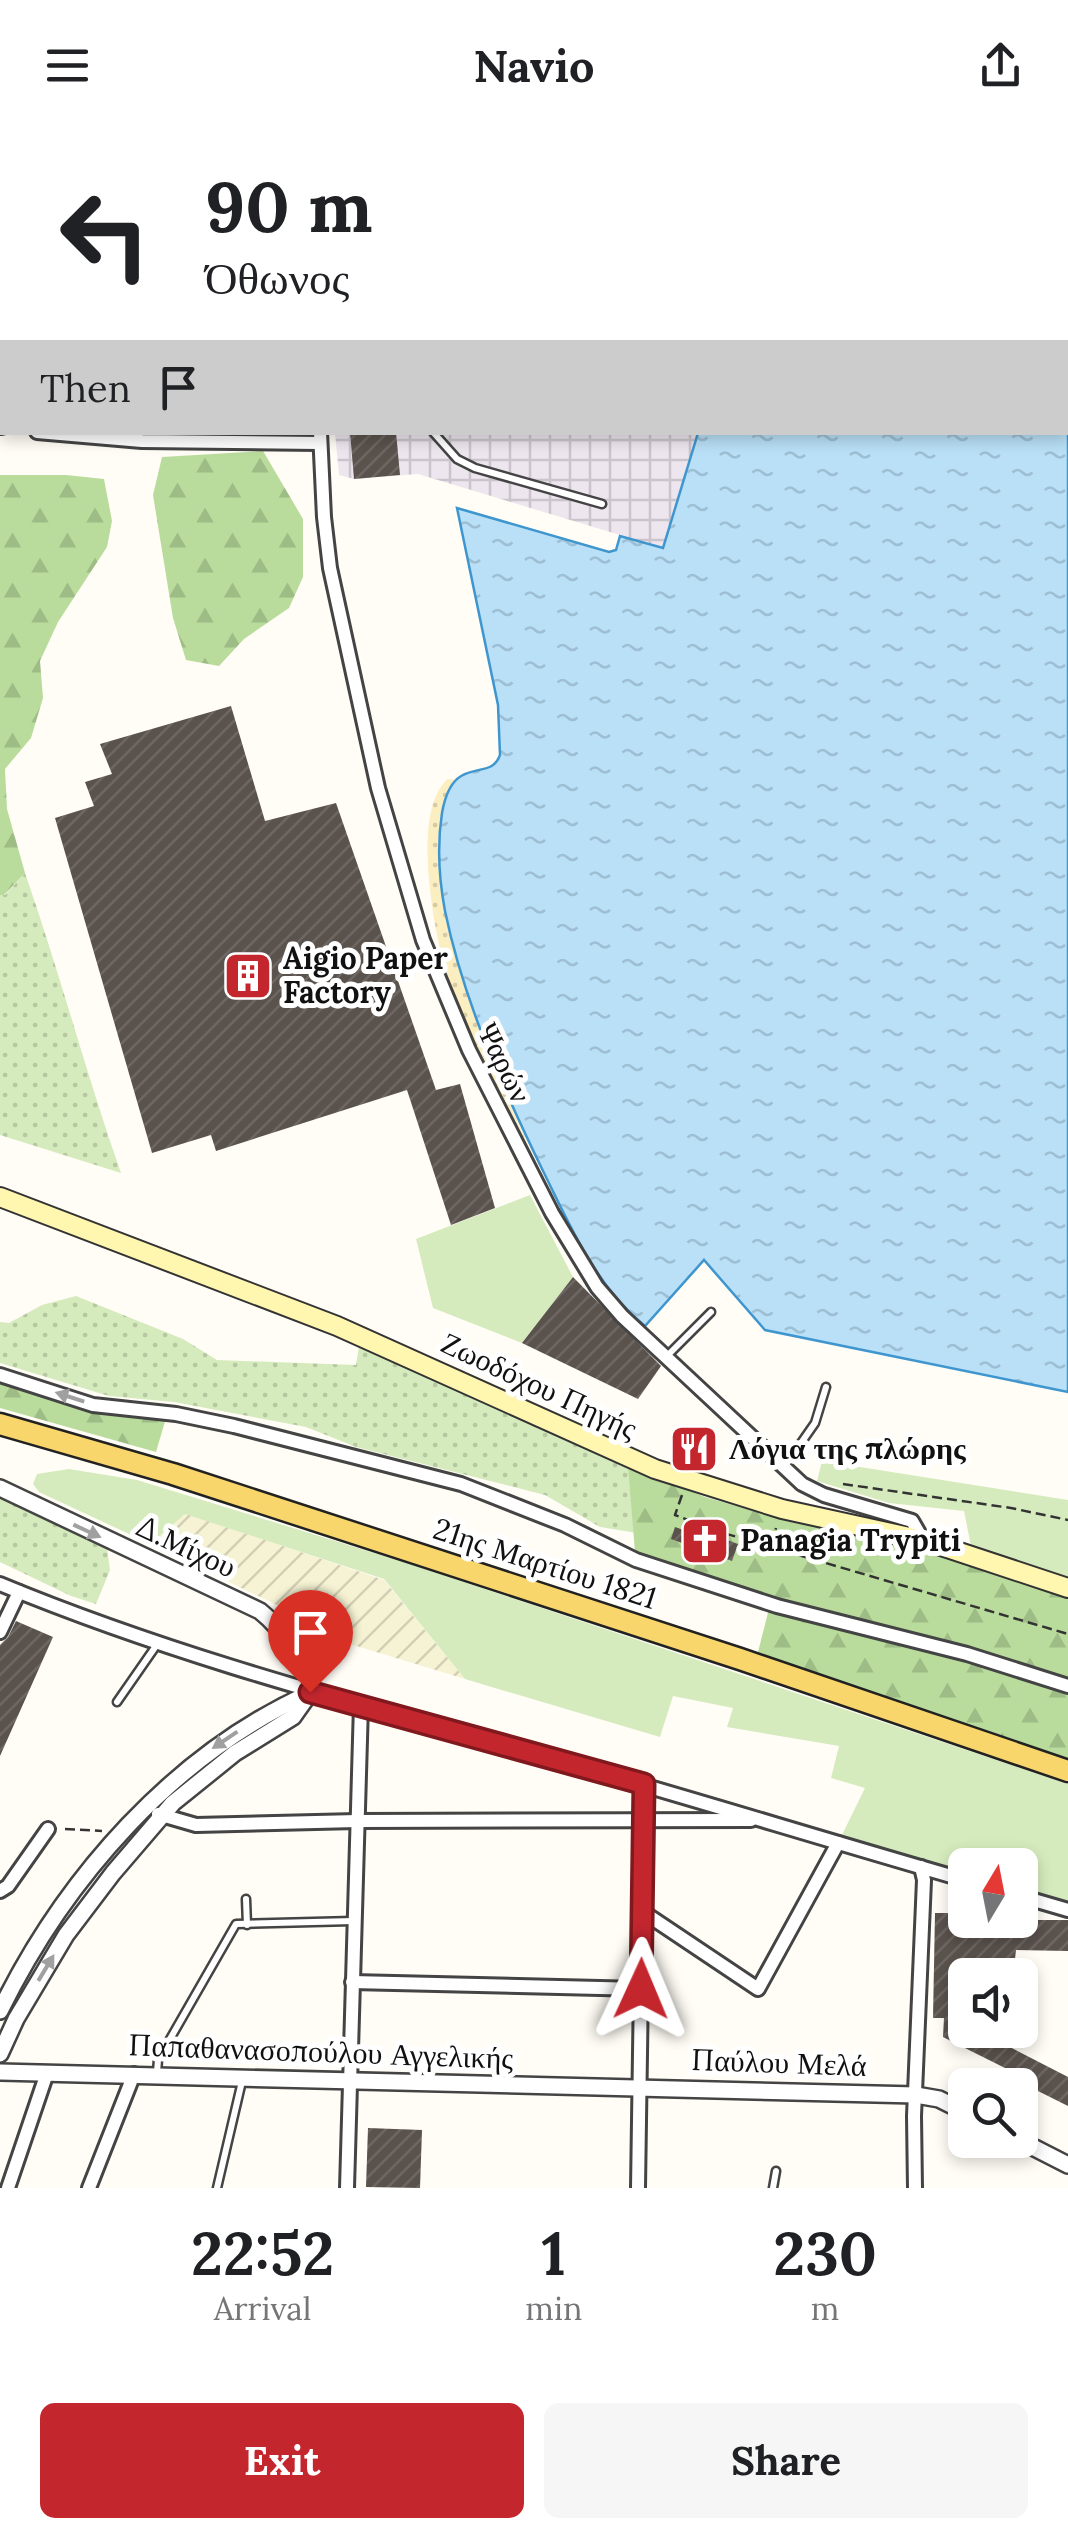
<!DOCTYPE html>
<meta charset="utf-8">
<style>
body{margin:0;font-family:Lora,serif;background:#f6f6f6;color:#202124;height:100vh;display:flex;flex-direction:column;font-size:38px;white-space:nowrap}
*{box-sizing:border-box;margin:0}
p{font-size:32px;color:#757577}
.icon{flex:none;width:55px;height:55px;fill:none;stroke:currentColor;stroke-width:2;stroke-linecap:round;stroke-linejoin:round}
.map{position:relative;height:2058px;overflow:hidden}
.side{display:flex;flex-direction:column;background:#fff;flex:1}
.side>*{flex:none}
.top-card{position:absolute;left:0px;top:0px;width:1070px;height:305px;box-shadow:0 5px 15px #0003;background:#fff;color:#202124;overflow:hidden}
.needle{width:65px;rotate:10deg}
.fabs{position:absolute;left:948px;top:1718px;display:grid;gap:20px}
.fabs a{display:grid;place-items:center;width:90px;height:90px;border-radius:15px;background:#fff;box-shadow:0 5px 15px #0003;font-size:50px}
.pin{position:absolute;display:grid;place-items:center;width:85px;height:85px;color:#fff;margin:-102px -42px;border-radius:50% 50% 50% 0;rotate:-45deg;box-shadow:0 0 10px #0007}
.pin .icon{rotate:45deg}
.me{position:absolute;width:110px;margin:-55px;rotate:1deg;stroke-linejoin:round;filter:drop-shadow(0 0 8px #0008)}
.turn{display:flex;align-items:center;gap:35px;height:210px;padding:0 40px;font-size:45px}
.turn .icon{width:130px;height:130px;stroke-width:2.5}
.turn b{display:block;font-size:70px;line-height:85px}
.then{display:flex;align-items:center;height:95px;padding:0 40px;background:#0003;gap:20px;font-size:38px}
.eta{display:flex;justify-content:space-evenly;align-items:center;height:170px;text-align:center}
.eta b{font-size:60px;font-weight:800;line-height:70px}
.action{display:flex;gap:20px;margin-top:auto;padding:20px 40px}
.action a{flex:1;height:115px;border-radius:15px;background:#c4262e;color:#fff;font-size:40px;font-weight:800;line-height:115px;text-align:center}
.action a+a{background:#f6f6f6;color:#202124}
header{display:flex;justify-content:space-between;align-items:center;height:130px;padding:0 40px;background:#fff;font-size:45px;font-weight:800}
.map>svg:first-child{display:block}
.industrial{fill:url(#industrial-grid)}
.farmland{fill:url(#farmland-furrows)}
.grass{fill:url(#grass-dots)}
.forest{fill:url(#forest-firs)}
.sand{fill:url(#sand-dots)}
.park{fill:#d5ebbd}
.water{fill:url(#water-ripples);stroke:#3f96cf;stroke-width:2.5}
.building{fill:url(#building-hatch)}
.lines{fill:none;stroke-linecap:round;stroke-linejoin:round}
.service-casing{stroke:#444;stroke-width:11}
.minor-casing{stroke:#444;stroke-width:18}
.tertiary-casing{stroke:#444;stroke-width:20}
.secondary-casing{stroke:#333;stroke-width:22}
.primary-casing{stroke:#222;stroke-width:25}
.path{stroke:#333;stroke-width:2.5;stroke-dasharray:10 5;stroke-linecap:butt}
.service{stroke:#fff;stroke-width:6}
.minor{stroke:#fff;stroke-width:12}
.tertiary{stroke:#fff;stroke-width:15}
.secondary{stroke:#fff6b0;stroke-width:18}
.primary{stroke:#f9d66b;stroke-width:20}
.oneway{fill:#a0a0a0}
.route-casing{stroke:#7f191e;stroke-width:25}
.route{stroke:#c4262e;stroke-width:18}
.labels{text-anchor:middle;stroke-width:10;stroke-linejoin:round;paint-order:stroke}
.poi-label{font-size:30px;font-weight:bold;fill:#111;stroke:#fff;text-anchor:start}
.street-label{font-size:30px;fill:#111;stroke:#fff}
</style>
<header><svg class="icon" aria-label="menu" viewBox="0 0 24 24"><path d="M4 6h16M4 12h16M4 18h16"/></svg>Navio<svg class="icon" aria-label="share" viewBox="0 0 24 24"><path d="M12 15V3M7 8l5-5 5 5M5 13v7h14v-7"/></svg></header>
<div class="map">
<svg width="1068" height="2058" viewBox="0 0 1068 2058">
<defs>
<pattern id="industrial-grid" width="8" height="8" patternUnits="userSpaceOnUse" patternTransform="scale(2.5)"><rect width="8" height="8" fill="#eee6ef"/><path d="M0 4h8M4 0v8" fill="none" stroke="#cbc4cc"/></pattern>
<pattern id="farmland-furrows" width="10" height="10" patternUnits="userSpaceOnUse" patternTransform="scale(2.5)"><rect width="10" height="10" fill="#f6f3d4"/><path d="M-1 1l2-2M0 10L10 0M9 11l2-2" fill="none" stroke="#d2cfb5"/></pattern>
<pattern id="grass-dots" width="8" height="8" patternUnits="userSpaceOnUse" patternTransform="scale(2.5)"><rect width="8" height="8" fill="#d5ebbd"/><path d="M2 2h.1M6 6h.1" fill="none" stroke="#b6c8a1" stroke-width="1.8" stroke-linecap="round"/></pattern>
<pattern id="forest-firs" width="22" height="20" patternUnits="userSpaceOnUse" patternTransform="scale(2.5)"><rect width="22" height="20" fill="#b9dc9c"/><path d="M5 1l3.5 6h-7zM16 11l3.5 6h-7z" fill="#9ebc85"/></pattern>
<pattern id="sand-dots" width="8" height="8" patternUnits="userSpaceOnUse" patternTransform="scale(2.5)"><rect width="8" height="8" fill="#fbeec1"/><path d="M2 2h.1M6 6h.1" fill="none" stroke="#d6cba5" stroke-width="1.8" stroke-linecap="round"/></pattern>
<pattern id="water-ripples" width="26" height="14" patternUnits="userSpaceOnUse" patternTransform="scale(2.5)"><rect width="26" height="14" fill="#b9e0f7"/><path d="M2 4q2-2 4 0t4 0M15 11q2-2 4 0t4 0" fill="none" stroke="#9ebfd3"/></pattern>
<pattern id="building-hatch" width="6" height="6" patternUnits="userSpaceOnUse" patternTransform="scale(2.5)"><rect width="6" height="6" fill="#5a524d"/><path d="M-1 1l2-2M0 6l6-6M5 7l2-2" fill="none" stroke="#6d6662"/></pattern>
</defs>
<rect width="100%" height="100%" fill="#fffdf5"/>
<g class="industrial">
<polygon points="334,0 788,0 787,2"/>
<polygon points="335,303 698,303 663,418 418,344 354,349 339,345"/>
</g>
<polygon class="farmland" points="185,1383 384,1450 465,1549 317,1504 297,1510 277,1475 144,1411 156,1409"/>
<g class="grass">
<path d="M25 743C60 843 86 944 121 1043L0 1005V765H5Z"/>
<polygon points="76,1166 183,1209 217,1230 356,1235 359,1216 640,1341 643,1404 600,1397 545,1365 356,1317 306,1297 174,1272 109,1266 0,1233 0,1192 9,1193 42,1175"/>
<polygon points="0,1366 107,1418 110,1440 96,1474 71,1466 0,1432"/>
</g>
<g class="forest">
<polygon points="263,321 303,389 303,447 289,478 244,509 219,536 186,530 173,488 153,365 162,327"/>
<polygon points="0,345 66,345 104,349 112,391 107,417 58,492 40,531 43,568 31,608 5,639 7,679 25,743 4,765 0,765"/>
<polygon points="0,1252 91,1279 166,1288 156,1322 0,1278"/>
<polygon points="628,1336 705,1367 785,1390 787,1387 917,1418 1068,1466 1068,1642 758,1522 772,1467 703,1448 635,1422"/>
</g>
<path class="sand" d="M448 649 455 650C432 686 437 738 445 778 463 880 565 1132 645 1196L630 1213 602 1180 584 1147 460 890C442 843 404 686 448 649Z"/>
<g class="park">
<polygon points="530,1065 573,1147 522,1213 433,1178 416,1109"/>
<polygon points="822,1331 1068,1370 1068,1449 971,1416 964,1381 889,1373 817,1351"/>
<polygon points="69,1339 137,1350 410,1434 1068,1654 1068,1780 1020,1766 1020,1735 965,1735 965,1750 838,1713 865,1658 831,1648 839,1616 727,1597 733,1578 673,1566 660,1607 465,1549 384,1449 185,1384 156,1409 144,1411 39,1362 33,1354 37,1344"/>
</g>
<path class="water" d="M788 0H1068V1262L765 1200 704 1130 645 1196C597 1158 571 1098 545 1045 504 961 464 873 445 781 439 749 437 715 442 683 453 621 490 654 500 625L498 575 457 378 609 422 616 420 620 406 663 418 698 303 1068 302V2H787Z"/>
<g class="building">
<polygon points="350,302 396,302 400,345 354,349"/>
<polygon points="231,576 265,691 336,673 436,960 460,954 495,1078 451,1095 407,960 216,1021 211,1005 152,1023 55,688 94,676 85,652 112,644 100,614"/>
<polygon points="573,1147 661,1236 638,1269 522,1213"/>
<polygon points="675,1397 701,1406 702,1401 738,1414 732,1431 671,1409"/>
<polygon points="16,1491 53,1507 0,1626 0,1515 8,1507"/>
<polygon points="935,1783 962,1783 961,1796 993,1796 993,1790 1068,1790 1068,1821 1016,1820 1015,1829 963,1828 962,1883 965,1885 965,1900 997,1900 1012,1907 1008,1916 1068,1947 1068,1976 1014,1949 1017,1944 943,1907 944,1888 933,1888"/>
<polygon points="368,1998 422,2000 420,2058 366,2057"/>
</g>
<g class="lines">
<g class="service-casing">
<g id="service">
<polyline points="433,302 457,329 475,338 602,374"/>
<polyline points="667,1226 711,1182"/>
<polyline points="785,1336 815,1293 826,1257"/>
<polyline points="117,1572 158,1513"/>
<polyline points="246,1769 247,1795"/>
<polyline points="157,1942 158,1930 236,1794 353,1791"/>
<polyline points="217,2058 243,1947"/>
<polyline points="773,2058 776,2041"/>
</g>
</g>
<g class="minor-casing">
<g id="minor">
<polyline points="325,2 325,0"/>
<polyline points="0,297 2,297"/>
<polyline points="37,302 142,311 320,313"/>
<polyline points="320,302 324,387 330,438 378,658 423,810 469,920 552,1083 597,1157 622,1186 802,1354 824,1365 912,1391 923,1410"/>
<polyline points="0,1245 93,1275 176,1284 234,1296 461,1354 565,1395 636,1430 777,1476 967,1524 1068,1556"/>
<path d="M0 1454C171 1525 350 1572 528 1622 674 1663 819 1708 965 1750"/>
<polyline points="0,1502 19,1462"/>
<polyline points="158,1684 196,1695 357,1691 751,1690"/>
<polyline points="0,1761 8,1756 48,1699"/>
<polyline points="1020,1766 1068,1780"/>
<polyline points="643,1782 758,1859 838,1713"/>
<polyline points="352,1852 641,1859"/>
<polyline points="8,2058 47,1943"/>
<polyline points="89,2058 134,1944"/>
<polyline points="347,2058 361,1575"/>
<polyline points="638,2058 644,1654"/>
<polyline points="915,2058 914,1986 924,1750 921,1737"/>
</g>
</g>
<g class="tertiary-casing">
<g id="tertiary">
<path d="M0 1358 260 1481C279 1496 312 1537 310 1563"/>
<path d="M0 1881C65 1748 174 1624 310 1563"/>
<polyline points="0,1924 16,1889 66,1805 113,1743 173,1673 235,1623 293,1587 310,1563"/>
<polyline points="0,1942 916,1965 939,1969 965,1982"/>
<polyline points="1019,2010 1068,2035"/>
</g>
</g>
<g class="secondary-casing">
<polyline id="secondary" points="0,1067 337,1196 655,1339 782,1379 923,1410 1068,1458"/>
</g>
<g class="primary-casing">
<polyline id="primary" points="0,1294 173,1344 740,1529 1068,1641"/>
</g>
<g class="path">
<polyline points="843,1354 1011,1378 1068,1390"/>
<polyline points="682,1365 675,1385 720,1402 1068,1504"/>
<polyline points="771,1414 776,1398"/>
<polyline points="65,1699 102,1701"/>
</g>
<use href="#service" class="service"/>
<use href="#minor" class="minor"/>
<use href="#tertiary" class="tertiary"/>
<use href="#secondary" class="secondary"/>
<use href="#primary" class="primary"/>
</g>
<defs><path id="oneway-solid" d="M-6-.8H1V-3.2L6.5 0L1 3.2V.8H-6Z" transform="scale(2.5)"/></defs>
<g class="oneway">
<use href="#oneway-solid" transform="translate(70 1267) rotate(-162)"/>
<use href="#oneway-solid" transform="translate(87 1401) rotate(25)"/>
<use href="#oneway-solid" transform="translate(225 1610) rotate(146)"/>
<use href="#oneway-solid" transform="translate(46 1838) rotate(-59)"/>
</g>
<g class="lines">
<g class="route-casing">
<polyline id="route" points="310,1562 644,1654 641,1859"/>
</g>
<use href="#route" class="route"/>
</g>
<defs>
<g id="building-square" transform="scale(2.5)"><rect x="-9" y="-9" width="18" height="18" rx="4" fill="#c4262e" stroke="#fff"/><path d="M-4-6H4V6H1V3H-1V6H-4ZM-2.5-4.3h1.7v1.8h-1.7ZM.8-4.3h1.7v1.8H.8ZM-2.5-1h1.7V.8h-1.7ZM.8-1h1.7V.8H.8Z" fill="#fff"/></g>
<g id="restaurant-square" transform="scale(2.5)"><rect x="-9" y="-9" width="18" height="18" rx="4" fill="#c4262e" stroke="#fff"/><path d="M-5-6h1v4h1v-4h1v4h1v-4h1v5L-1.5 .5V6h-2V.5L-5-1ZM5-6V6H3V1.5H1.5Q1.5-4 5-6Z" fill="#fff"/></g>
<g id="church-square" transform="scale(2.5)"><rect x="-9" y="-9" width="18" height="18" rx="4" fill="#c4262e" stroke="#fff"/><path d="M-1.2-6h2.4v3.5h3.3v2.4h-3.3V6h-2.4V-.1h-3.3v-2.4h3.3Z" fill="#fff"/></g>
</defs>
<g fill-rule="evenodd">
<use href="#building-square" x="248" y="846"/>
<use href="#restaurant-square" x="694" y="1319"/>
<use href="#church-square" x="705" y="1411"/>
</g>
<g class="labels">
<g class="poi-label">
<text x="283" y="839">Aigio Paper<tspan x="283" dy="34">Factory</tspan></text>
<text x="729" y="1329">Λόγια της πλώρης</text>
<text x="740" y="1421">Panagia Trypiti</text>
</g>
<g class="street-label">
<text transform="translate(504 933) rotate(64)" y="10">Ψαρών</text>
<text transform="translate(539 1256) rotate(25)" y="10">Ζωοδόχου Πηγής</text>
<text transform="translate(186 1417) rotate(25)" y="10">Δ.Μίχου</text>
<text transform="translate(545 1434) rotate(18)" y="10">21ης Μαρτίου 1821</text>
<text transform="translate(321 1922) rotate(2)" y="10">Παπαθανασοπούλου Αγγελικής</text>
<text transform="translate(779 1933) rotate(2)" y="10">Παύλου Μελά</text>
</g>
</g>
</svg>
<div class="fabs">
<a><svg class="needle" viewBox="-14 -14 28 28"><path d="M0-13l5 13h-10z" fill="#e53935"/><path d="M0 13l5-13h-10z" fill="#757577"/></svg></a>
<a><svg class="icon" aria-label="sound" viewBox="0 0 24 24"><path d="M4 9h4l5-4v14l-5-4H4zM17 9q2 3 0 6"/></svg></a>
<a><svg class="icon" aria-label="search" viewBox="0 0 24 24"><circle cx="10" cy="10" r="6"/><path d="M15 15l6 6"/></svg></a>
</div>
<div class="pin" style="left:310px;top:1562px;background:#d93025"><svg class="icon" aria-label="arrive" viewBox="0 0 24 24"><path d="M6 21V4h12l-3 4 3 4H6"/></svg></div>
<svg class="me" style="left:641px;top:1859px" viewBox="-20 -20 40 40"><path d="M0-17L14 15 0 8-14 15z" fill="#c4262e" stroke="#fff" stroke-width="4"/></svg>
<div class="top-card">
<div class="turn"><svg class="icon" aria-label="left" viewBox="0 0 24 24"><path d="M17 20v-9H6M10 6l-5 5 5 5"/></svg><div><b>90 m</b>Όθωνος</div></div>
<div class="then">Then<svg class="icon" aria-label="arrive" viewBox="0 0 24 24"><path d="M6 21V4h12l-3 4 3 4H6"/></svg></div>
</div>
</div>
<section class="side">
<div class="eta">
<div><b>22:52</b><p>Arrival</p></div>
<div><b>1</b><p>min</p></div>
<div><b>230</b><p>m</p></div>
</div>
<div class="action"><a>Exit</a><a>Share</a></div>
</section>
